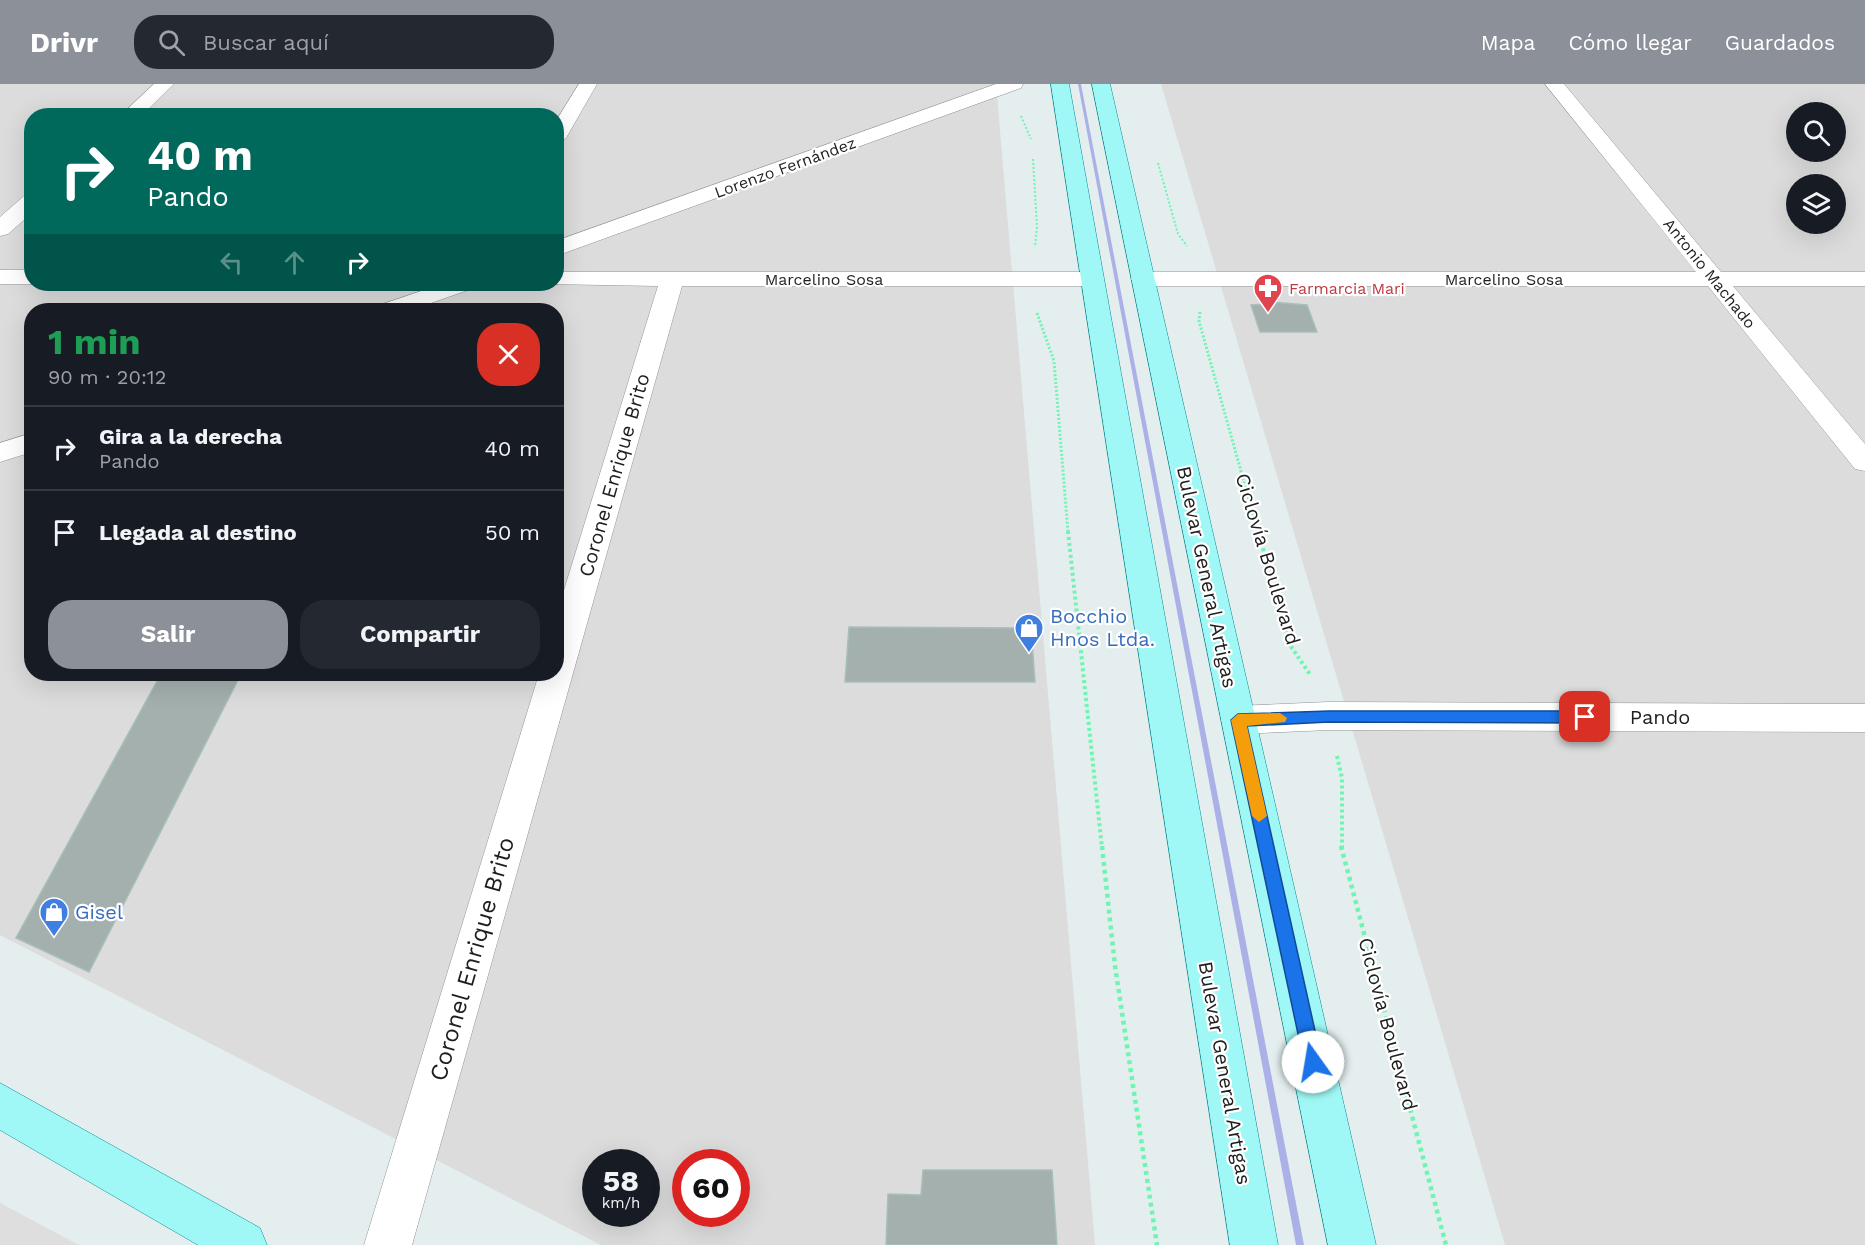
<!DOCTYPE html>
<html lang="es">
<meta charset="utf-8">
<style>
body{margin:0;font-family:"Work Sans",sans-serif;background:#242831;color:#f1f3f6;height:100vh;display:flex;flex-direction:column;font-size:22px;white-space:nowrap}
*{box-sizing:border-box;margin:0}
p{font-size:20px;color:#9ea1a6}
.icon{flex:none;width:33px;height:33px;fill:none;stroke:currentColor;stroke-width:2;stroke-linecap:round;stroke-linejoin:round}
.map{position:relative;flex:1;overflow:hidden}
.drawer{position:absolute;left:24px;top:219px;width:540px;height:378px;display:flex;flex-direction:column;background:#171b24;border-radius:24px;box-shadow:0 6px 24px #0002}
.drawer>*{flex:none}
.banner{position:absolute;left:24px;top:24px;width:540px;height:183px;border-radius:24px;box-shadow:0 6px 24px #0002;background:#00695c;color:#fff;overflow:hidden}
.fabs{position:absolute;left:1786px;top:18px;display:grid;gap:12px}
.fabs a{display:grid;place-items:center;width:60px;height:60px;border-radius:50%;background:#171b24;box-shadow:0 6px 24px #0002;font-size:30px}
.speed{position:absolute;left:582px;top:1065px;display:flex;gap:12px;font-size:30px;font-weight:700;text-align:center}
.speed>*{display:grid;place-content:center;width:78px;height:78px;border-radius:50%;background:#171b24;box-shadow:0 6px 24px #0002;line-height:1}
.speed small{font-size:15px;font-weight:400}
.speed .limit{border:9px solid #d22;background:#fff;color:#111}
.pin{position:absolute;display:grid;place-items:center;width:51px;height:51px;color:#fff;margin:-26px;border-radius:12px;box-shadow:0 3px 9px #0006}
.me{position:absolute;width:66px;margin:-33px;rotate:347deg;stroke-linejoin:round;filter:drop-shadow(0 0 4px #0008)}
.turn{display:flex;align-items:center;gap:21px;height:126px;padding:0 24px;font-size:27px}
.turn .icon{width:78px;height:78px;stroke-width:2.5}
.turn b{display:block;font-size:42px;line-height:51px}
.lanes{display:flex;align-items:center;height:57px;padding:0 24px;background:#0003;justify-content:center;gap:30px;direction:ltr}
.lanes .off{opacity:.35}
.round{display:grid;place-items:center;flex:none;width:63px;height:63px;border-radius:24px;background:#242831}
.headline{display:flex;align-items:center;justify-content:space-between;height:102px;padding:0 24px}
h1{font-size:36px;font-weight:700;line-height:45px;color:#1e9e55}
.button{display:flex;gap:12px;margin-top:auto;padding:12px 24px}
.button a{flex:1;height:69px;border-radius:24px;background:#8c9099;color:#fff;font-size:24px;font-weight:700;line-height:69px;text-align:center}
.button a+a{background:#242831;color:#f1f3f6}
ul{padding:0;list-style:none}
li{display:flex;align-items:center;gap:18px;height:84px;padding:0 24px;border-top:2px solid #363941}
li div{flex:1}
li b{display:block;font-size:22px}
li em{font-style:normal}
header{display:flex;align-items:center;gap:36px;box-sizing:border-box;height:84px;padding:0 30px;background:#8c9099;color:#fff}
header strong{font-size:28px}
nav{display:flex;gap:33px;margin-inline-start:auto;font-size:21px}
.search{width:420px;height:54px;background:#242831;display:flex;align-items:center;gap:15px;box-sizing:border-box;padding:0 21px;border-radius:24px;color:#9ea1a6;font-size:22px}
.map>svg:first-child{display:block}
.residential{fill:#dbdcdb;fill-rule:evenodd}
.grass{fill:#abb1e7}
.parking{fill:#dedede}
.building{fill:#a4b0ae;stroke:#a7bfbb;stroke-width:1.5}
.lines{fill:none;stroke-linecap:round;stroke-linejoin:round}
.minor-casing{stroke:#959595;stroke-width:1}
.major-casing{stroke:#058a92;stroke-width:1}
.path-far3{stroke:#6ff5b1;stroke-width:2;stroke-dasharray:2 2;stroke-linecap:butt}
.path-far2{stroke:#6ff5b1;stroke-width:3;stroke-dasharray:2 2;stroke-linecap:butt}
.path-far1{stroke:#6ff5b1;stroke-width:4;stroke-dasharray:3 3;stroke-linecap:butt}
.path{stroke:#6ff5b1;stroke-width:4.5;stroke-dasharray:4 4;stroke-linecap:butt}
.minor{fill:#fff;fill-rule:evenodd}
.major{fill:#9ff8f5;fill-rule:evenodd}
.route{fill:#1a73e8;stroke:#114b97;stroke-width:1.5}
.slow{fill:#f59e0b}
.labels{text-anchor:middle;stroke-width:4.5;stroke-linejoin:round;paint-order:stroke}
.far-street-label{font-size:16px;fill:#1e1e1e;stroke:#fff}
.far-health-label{font-size:16px;fill:#be3a42;stroke:#fff;text-anchor:start}
.street-label{font-size:20px;fill:#1e1e1e;stroke:#fff}
.shop-label{font-size:20px;fill:#366cbe;stroke:#fff;text-anchor:start}
.near-street-label{font-size:24px;fill:#1e1e1e;stroke:#fff}
</style>
<header>
<strong>Drivr</strong>
<div class="search"><svg class="icon" aria-label="search" viewBox="0 0 24 24"><circle cx="10" cy="10" r="6"/><path d="M15 15l6 6"/></svg>Buscar aquí</div>
<nav><a>Mapa</a><a>Cómo llegar</a><a>Guardados</a></nav>
</header>
<div class="map">
<svg width="1865" height="1161" viewBox="0 0 1865 1161">
<rect width="100%" height="100%" fill="#e4eeee"/>
<g class="residential">
<path d="M0 0H996L1095 1161H601L0 851ZM32 32H556V200H32ZM32 226H556V590H32ZM596 1078H646V1130H596ZM686 1078H736V1130H686Z"/>
<path d="M1161 0H1865V1161H1505ZM1797 28H1836V68H1797ZM1797 100H1836V140H1797Z"/>
</g>
<polygon class="grass" points="1078,0 1081,0 1304,1161 1296,1161"/>
<polygon class="parking" points="0,1119 79,1161 0,1161"/>
<g class="building">
<polygon points="1271,218 1307,221 1317,248 1260,248 1251,221 1272,220"/>
<polygon points="849,543 1031,544 1035,598 845,598"/>
<polygon points="161,590 241,590 89,888 16,854"/>
<polygon points="923,1086 1052,1086 1057,1161 886,1161 888,1110 921,1111"/>
</g>
<g class="lines">
<g class="minor-casing">
<g id="minor">
<polygon points="154,0 174,0 141,32 120,32"/>
<polygon points="579,0 597,0 566,54 556,60 556,37"/>
<polygon points="996,0 1023,0 1021,4 556,172 556,157"/>
<polygon points="1545,0 1564,0 1721,188 1865,188 1865,202 1733,202 1865,360 1865,387 1855,385 1708,202 1143,202 1135,200 1131,195 1135,190 1143,188 1696,188"/>
<polygon points="32,111 32,129 8,150 0,152 0,133 24,112"/>
<polygon points="0,186 32,186 32,200 34,200 0,200"/>
<polygon points="556,188 1091,188 1099,190 1103,195 1099,200 1091,202 682,202 412,1161 364,1161 539,590 556,590 556,532 658,202 548,200 556,200"/>
<polygon points="442,200 475,200 471,205 411,226 377,226 380,221"/>
<polygon points="32,349 32,368 0,378 0,359"/>
<polygon points="1329,618 1865,620 1865,648 1329,646 1238,650 1226,646 1221,636 1226,626 1238,622"/>
</g>
</g>
<g class="major-casing">
<g id="major">
<polygon points="1051,0 1069,0 1278,1161 1230,1161"/>
<polygon points="1092,0 1110,0 1376,1161 1328,1161"/>
<polygon points="0,999 260,1144 267,1161 198,1161 0,1046"/>
</g>
</g>
<g class="path-far3">
<polyline points="1021,32 1031,55"/>
<polyline points="1033,75 1037,143 1035,163"/>
<polyline points="1158,79 1178,150 1187,162"/>
</g>
<g class="path-far2">
<polyline points="1200,228 1199,237 1258,448"/>
<polyline points="1037,229 1054,277 1068,448"/>
</g>
<g class="path-far1">
<polyline points="1068,447 1102,764"/>
<polyline points="1258,447 1290,561 1311,592"/>
<polyline points="1337,672 1342,694 1342,764"/>
</g>
<g class="path">
<polyline points="1102,762 1115,882 1157,1161"/>
<polyline points="1341,762 1446,1161"/>
</g>
<use href="#minor" class="minor"/>
<use href="#major" class="major"/>
</g>
<polygon class="route" points="1329,627 1585,627 1592,633 1585,639 1329,638 1247,642 1322,978 1319,985 1313,987 1307,985 1304,978 1231,636 1238,630"/>
<polygon class="slow" points="1280,629 1287,634 1285,638 1247,642 1267,732 1259,738 1252,732 1231,636 1238,630"/>
<defs>
<g id="pharmacy-pin" transform="scale(1.5)"><path d="M0 17L-7.5 6A9.5 9.5 0 1 1 7.5 6Z" fill="#e0444e" stroke="#fff"/><path d="M-2-6h4v4h4v4h-4v4h-4v-4h-4v-4h4Z" fill="#fff"/></g>
<g id="shop-pin" transform="scale(1.5)"><path d="M0 17L-7.5 6A9.5 9.5 0 1 1 7.5 6Z" fill="#3f7fe0" stroke="#fff"/><path d="M-5-2.5h2.3a2.7 3.5 0 0 1 5.4 0H5L5.5 6h-11ZM-1.5-2.5h3a1.5 2.3 0 0 0-3 0Z" fill="#fff"/></g>
</defs>
<g fill-rule="evenodd">
<use href="#pharmacy-pin" x="1268" y="204"/>
<use href="#shop-pin" x="1029" y="544"/>
<use href="#shop-pin" x="54" y="828"/>
</g>
<g class="labels">
<g class="far-street-label">
<text transform="translate(785 83) rotate(-20)" y="6">Lorenzo Fernández</text>
<text transform="translate(1710 189) rotate(51)" y="6">Antonio Machado</text>
<text x="824" y="201">Marcelino Sosa</text>
<text x="1504" y="201">Marcelino Sosa</text>
</g>
<g class="far-health-label">
<text x="1289" y="210">Farmarcia Mari</text>
</g>
<g class="street-label">
<text transform="translate(614 391) rotate(-74)" y="7">Coronel Enrique Brito</text>
<text transform="translate(1268 475) rotate(73)" y="7">Ciclovía Boulevard</text>
<text transform="translate(1207 493) rotate(78)" y="7">Bulevar General Artigas</text>
<text x="1660" y="640">Pando</text>
<text transform="translate(1388 940) rotate(75)" y="7">Ciclovía Boulevard</text>
<text transform="translate(1225 989) rotate(80)" y="7">Bulevar General Artigas</text>
</g>
<g class="shop-label">
<text x="1050" y="539">Bocchio<tspan x="1050" dy="23">Hnos Ltda.</tspan></text>
<text x="75" y="835">Gisel</text>
</g>
<g class="near-street-label">
<text transform="translate(472 875) rotate(-74)" y="8">Coronel Enrique Brito</text>
</g>
</g>
</svg>
<div class="fabs">
<a><svg class="icon" aria-label="search" viewBox="0 0 24 24"><circle cx="10" cy="10" r="6"/><path d="M15 15l6 6"/></svg></a>
<a><svg class="icon" aria-label="layers" viewBox="0 0 24 24"><path d="M12 4l9 5-9 5-9-5zM3 14l9 5 9-5"/></svg></a>
</div>
<div class="speed"><div>58<small>km/h</small></div><div class="limit">60</div></div>
<div class="pin" style="left:1585px;top:633px;background:#d93025"><svg class="icon" aria-label="arrive" viewBox="0 0 24 24"><path d="M6 21V4h12l-3 4 3 4H6"/></svg></div>
<svg class="me" style="left:1313px;top:978px" viewBox="-20 -20 40 40"><circle r="19" fill="#fff"/><path d="M0-13L10 11 0 6-10 11z" fill="#1a73e8"/></svg>
<div class="banner">
<div class="turn"><svg class="icon" aria-label="right" viewBox="0 0 24 24"><path d="M7 20v-9h11M14 6l5 5-5 5"/></svg><div><b>40 m</b>Pando</div></div>
<div class="lanes"><svg class="icon off" aria-label="left" viewBox="0 0 24 24"><path d="M17 20v-9H6M10 6l-5 5 5 5"/></svg><svg class="icon off" aria-label="ahead" viewBox="0 0 24 24"><path d="M12 20V5M6 11l6-6 6 6"/></svg><svg class="icon" aria-label="right" viewBox="0 0 24 24"><path d="M7 20v-9h11M14 6l5 5-5 5"/></svg></div>
</div>
<section class="drawer">
<div class="headline"><div><h1>1 min</h1><p>90 m · 20:12</p></div><a class="round" style="background:#d93025;color:#fff"><svg class="icon" aria-label="close" viewBox="0 0 24 24"><path d="M6 6l12 12M18 6L6 18"/></svg></a></div>
<ul>
<li><svg class="icon" aria-label="right" viewBox="0 0 24 24"><path d="M7 20v-9h11M14 6l5 5-5 5"/></svg><div><b>Gira a la derecha</b><p>Pando</p></div><em>40 m</em></li>
<li><svg class="icon" aria-label="arrive" viewBox="0 0 24 24"><path d="M6 21V4h12l-3 4 3 4H6"/></svg><div><b>Llegada al destino</b></div><em>50 m</em></li>
</ul>
<div class="button"><a>Salir</a><a>Compartir</a></div>
</section>
</div>
